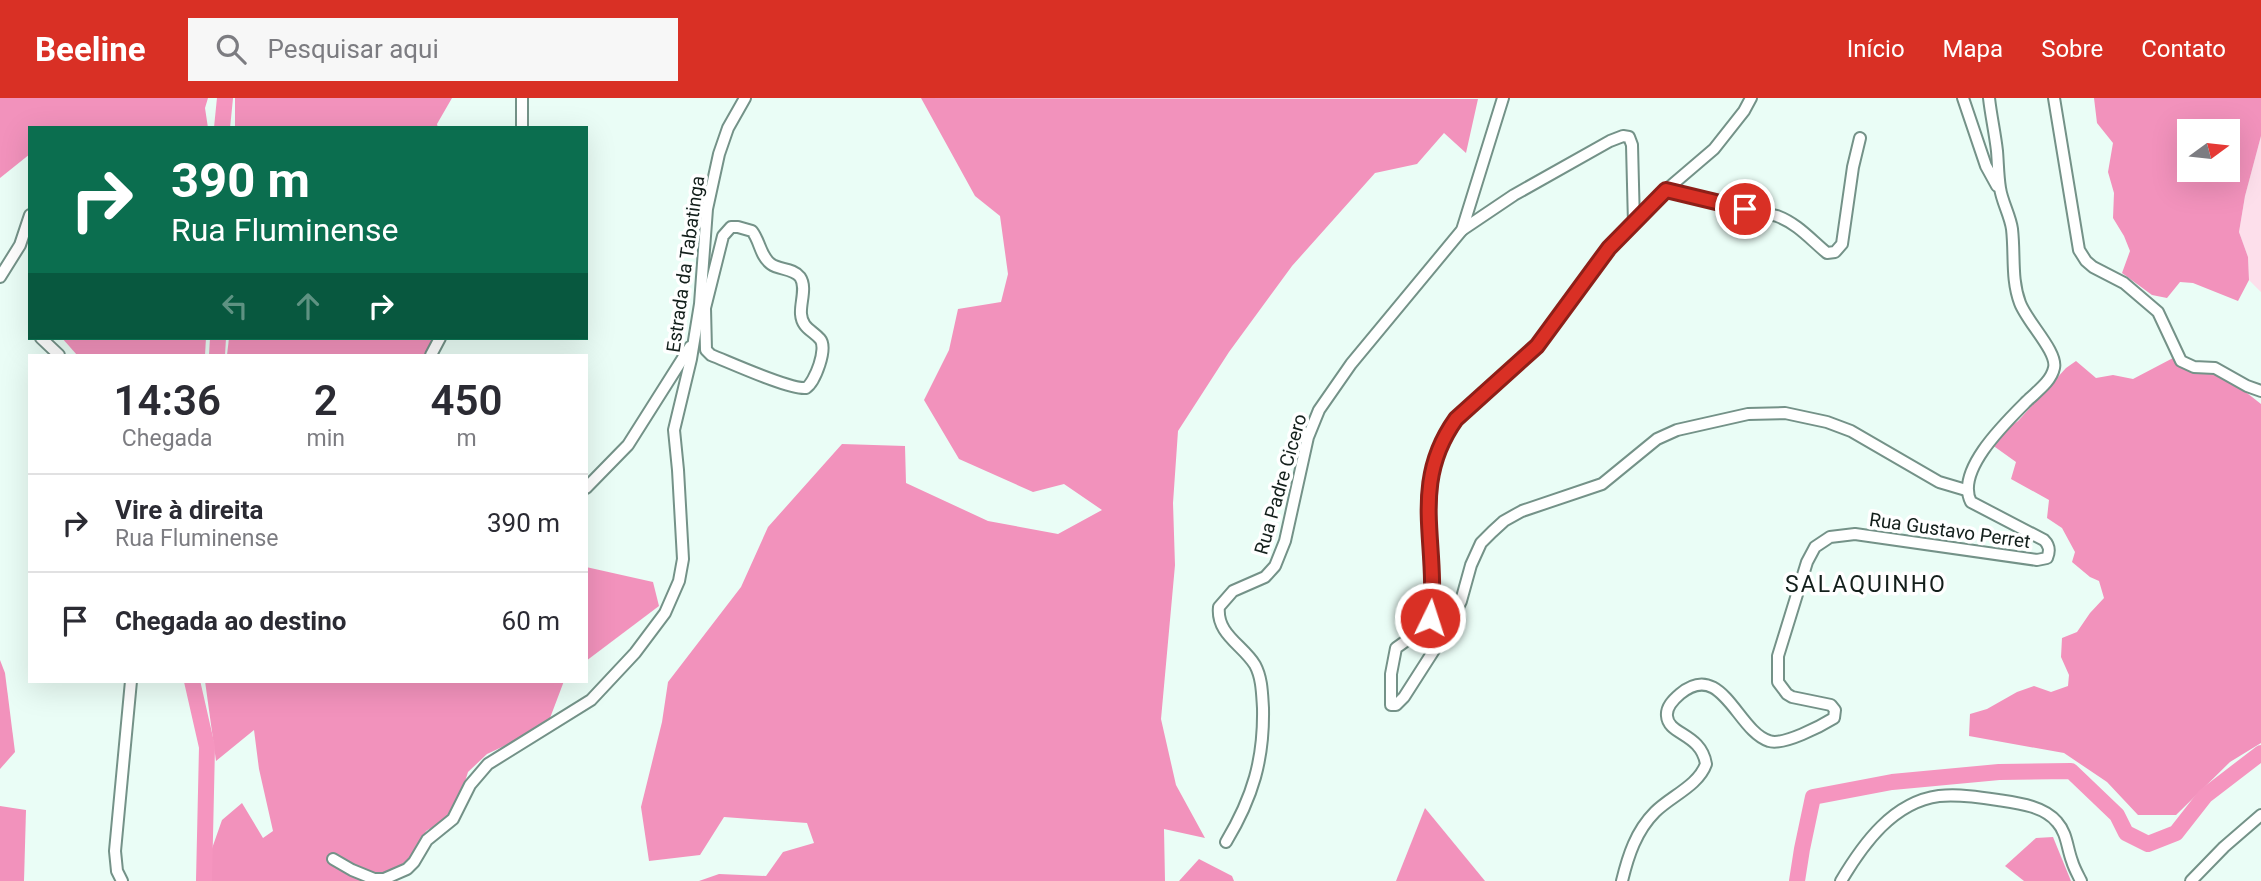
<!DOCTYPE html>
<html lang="pt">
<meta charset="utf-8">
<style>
body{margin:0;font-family:Roboto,sans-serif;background:#f7f7f7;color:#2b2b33;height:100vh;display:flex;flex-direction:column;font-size:26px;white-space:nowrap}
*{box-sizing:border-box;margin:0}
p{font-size:23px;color:#7c7c81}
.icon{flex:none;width:38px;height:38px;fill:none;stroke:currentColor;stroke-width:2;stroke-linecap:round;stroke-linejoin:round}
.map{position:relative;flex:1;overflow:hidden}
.side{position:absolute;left:28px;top:256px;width:560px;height:329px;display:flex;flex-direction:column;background:#fff;border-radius:0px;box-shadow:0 7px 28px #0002}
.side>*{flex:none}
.hud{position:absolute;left:28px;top:28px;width:560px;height:214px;border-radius:0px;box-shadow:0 7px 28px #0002;background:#0b6e4f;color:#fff;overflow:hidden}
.needle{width:46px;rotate:75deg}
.buttons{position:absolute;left:2177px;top:21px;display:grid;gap:14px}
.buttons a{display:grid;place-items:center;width:63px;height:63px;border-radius:0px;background:#fff;box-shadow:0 7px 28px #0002;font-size:35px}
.pin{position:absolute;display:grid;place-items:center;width:60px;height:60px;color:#fff;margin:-30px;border:4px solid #fff;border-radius:50%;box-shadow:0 2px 7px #0007}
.me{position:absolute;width:77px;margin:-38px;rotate:4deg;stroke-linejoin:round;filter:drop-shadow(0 0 5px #0008)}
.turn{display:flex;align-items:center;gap:24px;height:147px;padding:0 28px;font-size:32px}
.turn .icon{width:91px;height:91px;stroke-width:2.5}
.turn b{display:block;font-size:49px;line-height:60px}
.lanes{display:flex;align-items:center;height:66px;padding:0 28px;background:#0003;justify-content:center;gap:35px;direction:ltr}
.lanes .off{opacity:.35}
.eta{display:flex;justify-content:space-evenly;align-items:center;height:119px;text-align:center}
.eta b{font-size:42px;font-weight:600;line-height:49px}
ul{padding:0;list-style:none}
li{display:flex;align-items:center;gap:21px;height:98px;padding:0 28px;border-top:2px solid #e1e1e2}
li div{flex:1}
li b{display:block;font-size:26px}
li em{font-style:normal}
header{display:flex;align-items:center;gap:42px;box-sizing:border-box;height:98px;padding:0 35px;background:#d93025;color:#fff}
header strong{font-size:33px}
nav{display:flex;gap:38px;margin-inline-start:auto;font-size:24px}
.search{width:490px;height:63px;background:#f7f7f7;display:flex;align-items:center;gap:18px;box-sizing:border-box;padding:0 24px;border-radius:0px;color:#7c7c81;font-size:26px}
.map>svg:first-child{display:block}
.green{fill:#fddfeb}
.forest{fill:#f292bc;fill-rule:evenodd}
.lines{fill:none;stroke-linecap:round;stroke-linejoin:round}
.river{stroke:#f595bf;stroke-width:16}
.minor-casing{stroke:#749288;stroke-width:14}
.minor{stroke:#fff;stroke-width:10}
.route-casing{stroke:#8d1f18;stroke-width:18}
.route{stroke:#d93025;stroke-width:12}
.labels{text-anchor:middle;stroke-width:7;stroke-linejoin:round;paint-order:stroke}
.street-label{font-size:19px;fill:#131f1b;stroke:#fff}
.quarter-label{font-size:23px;letter-spacing:2px;fill:#131f1b;stroke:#fff}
</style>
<header>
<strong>Beeline</strong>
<div class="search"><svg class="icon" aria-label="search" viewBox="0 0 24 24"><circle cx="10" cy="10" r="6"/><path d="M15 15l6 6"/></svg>Pesquisar aqui</div>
<nav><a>Início</a><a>Mapa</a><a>Sobre</a><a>Contato</a></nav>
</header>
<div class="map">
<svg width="2261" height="783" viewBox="0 0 2261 783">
<rect width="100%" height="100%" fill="#eafdf6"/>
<polygon class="green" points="2261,38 2261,194 2249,182 2248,159 2239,134 2245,98"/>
<g class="forest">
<polygon points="0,0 208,0 205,10 208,30 30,30 30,56 0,80"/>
<polygon points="235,0 452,0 437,26 438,30 235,30"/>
<polygon points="921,0 1478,1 1466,55 1444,35 1417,66 1375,75 1292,168 1229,254 1178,333 1173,405 1175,467 1161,621 1176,687 1205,740 1164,731 1165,783 699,783 719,776 766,778 783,754 814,745 807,725 724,719 700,757 649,763 641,709 662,624 668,584 741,489 768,429 842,346 905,348 906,385 988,423 1058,436 1102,412 1064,386 1033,394 959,361 924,302 949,252 958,211 1001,204 1008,176 1000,118 975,98"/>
<path d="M2094 0H2261V38L2245 98 2239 134 2248 159 2249 182 2238 203 2193 185 2180 184 2167 200 2152 197 2122 175 2130 153 2124 138 2113 120 2114 95 2108 74 2113 45 2097 25ZM2189 33H2228V72H2189Z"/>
<polygon points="62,240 206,240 205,257 77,257"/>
<polygon points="229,240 434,240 426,257 227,257"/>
<polygon points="2173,260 2202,267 2224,277 2261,306 2261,645 2230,664 2176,717 2138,717 2107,684 2064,655 1969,638 1970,616 1987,611 2017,594 2034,588 2051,594 2068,588 2069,577 2061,559 2062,540 2077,534 2090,515 2104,500 2099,483 2090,479 2072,464 2075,454 2062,430 2047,420 2049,402 2011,381 2016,364 1988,344 2018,323 2066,270 2076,263 2096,280 2113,277 2133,281"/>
<polygon points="586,469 653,484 659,508 586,563"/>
<polygon points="0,562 5,575 15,654 0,671"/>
<polygon points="205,583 564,583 547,628 487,656 468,674 455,716 426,733 416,760 375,779 376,783 211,783 209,759 222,722 242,705 263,740 273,733 259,671 254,632 216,663"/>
<polygon points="0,708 26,712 24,783 0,783"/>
<polygon points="1425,710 1485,783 1396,783"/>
<polygon points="2053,739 2071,783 2024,783 2005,768 2036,740"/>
<polygon points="1199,761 1232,778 1234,783 1179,783"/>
</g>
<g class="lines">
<g class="river">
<polyline points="222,30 225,0"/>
<polyline points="217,257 218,240"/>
<polyline points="192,583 207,649 204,783"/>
<polyline points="1797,783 1802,751 1813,699 1892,684 1999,674 2071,673 2117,717 2126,735 2148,746 2176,735 2205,698 2261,655"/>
</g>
<g class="minor-casing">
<g id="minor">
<polyline points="1751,0 1744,13 1714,51 1666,92 1609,150 1537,248 1496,286 1474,303 1456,321 1447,333 1433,366 1428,398 1428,427 1432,497 1430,520 1424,530 1396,550 1391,576 1391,607 1396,607 1404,599 1445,535 1461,503 1471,467 1481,445 1492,434 1504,423 1522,413 1602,386 1657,341 1677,332 1748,316 1785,315 1827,324 1851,333 1939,384 1966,392"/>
<polyline points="1963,0 1986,68 1997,88"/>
<polyline points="2054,0 2079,152 2086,163 2093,169 2124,185 2158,214 2181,263 2194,269 2215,270 2247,288 2261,293"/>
<polyline points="522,30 522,0"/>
<path d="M1666 92 1777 118C1798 126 1810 141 1827 155L1835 154 1842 146 1853 69 1860 40"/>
<path d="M731 129H738L752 133C760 143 760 158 771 166 779 172 793 170 800 179 807 189 800 205 801 216 802 230 812 232 820 241 828 250 815 284 806 290 790 292 729 264 711 257L706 252 705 210 723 138Z"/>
<polyline points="1462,132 1514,97 1610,43 1623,38 1629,39 1632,47 1634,126"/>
<polyline points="0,179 20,147 30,117"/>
<polyline points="41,240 59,257"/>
<polyline points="431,257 440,240"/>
<polyline points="586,390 628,347 690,249"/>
<path d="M1226 744C1253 699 1264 661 1263 610 1262 595 1262 580 1255 567 1243 547 1216 536 1219 509L1233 493 1265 479 1275 468 1285 443 1308 339 1319 312 1351 266 1462 132 1503 0"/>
<polyline points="333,761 352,772 374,781 384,781 407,771 414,764 427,742 453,721 470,687 488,666 591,602 635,555 665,515 679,483 683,461 678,372 674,332 691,261 700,206 707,111 719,56 728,30 745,0"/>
<polyline points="122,783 117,773 115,753 131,583"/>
<path d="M1622 783C1628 758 1636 733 1655 714 1671 698 1698 688 1706 666 1701 635 1668 637 1667 618 1666 609 1673 602 1680 596 1722 561 1737 633 1769 643 1783 648 1821 628 1834 620L1835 612 1831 607 1792 599 1787 596 1778 584V558L1807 464 1815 449 1830 439 1855 436 2037 462 2047 460C2050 453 2050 448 2044 442L1971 404C1955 373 2005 325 2027 303 2036 294 2051 284 2054 270 2058 254 2027 224 2020 205 2011 181 2015 157 2012 131 2010 117 2002 104 2000 90 1998 78 1998 65 1997 53 1995 35 1991 18 1989 0"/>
<path d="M1841 783C1863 746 1893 704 1939 698 1959 696 1979 699 1998 702 2018 705 2044 708 2057 724 2067 735 2067 750 2072 763 2074 770 2078 777 2081 783"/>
<polyline points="2191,783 2224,749 2261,717"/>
</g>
</g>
<use href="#minor" class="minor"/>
</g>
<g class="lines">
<g class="route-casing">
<path id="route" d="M1430 520C1440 447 1408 388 1456 321L1537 248 1609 150 1666 92 1745 111"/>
</g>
<use href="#route" class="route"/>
</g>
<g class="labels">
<g class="street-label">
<text transform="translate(685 166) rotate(-82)" y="7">Estrada da Tabatinga</text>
<text transform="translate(1280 386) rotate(-74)" y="7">Rua Padre Cicero</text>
<text transform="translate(1950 432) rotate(8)" y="7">Rua Gustavo Perret</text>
</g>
<g class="quarter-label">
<text x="1866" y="494">SALAQUINHO</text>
</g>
</g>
</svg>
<div class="buttons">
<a><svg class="needle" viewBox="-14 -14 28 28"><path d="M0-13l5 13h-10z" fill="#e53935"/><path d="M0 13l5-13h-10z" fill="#7c7c81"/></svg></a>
</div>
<div class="pin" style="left:1745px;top:111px;background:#d93025"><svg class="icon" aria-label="arrive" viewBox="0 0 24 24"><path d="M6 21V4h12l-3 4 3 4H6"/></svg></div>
<svg class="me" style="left:1430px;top:520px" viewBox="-20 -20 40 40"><circle r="17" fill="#d93025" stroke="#fff" stroke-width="3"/><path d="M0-11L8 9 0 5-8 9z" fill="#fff"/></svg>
<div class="hud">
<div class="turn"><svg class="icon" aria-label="right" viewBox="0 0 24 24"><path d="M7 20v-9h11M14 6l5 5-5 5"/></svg><div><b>390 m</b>Rua Fluminense</div></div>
<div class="lanes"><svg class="icon off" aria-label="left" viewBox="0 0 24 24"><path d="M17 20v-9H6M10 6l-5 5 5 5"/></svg><svg class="icon off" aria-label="ahead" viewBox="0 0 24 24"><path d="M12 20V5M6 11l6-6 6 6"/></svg><svg class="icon" aria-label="right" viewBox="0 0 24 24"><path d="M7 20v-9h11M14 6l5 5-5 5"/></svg></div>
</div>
<section class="side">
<div class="eta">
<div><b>14:36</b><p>Chegada</p></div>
<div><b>2</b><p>min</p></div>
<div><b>450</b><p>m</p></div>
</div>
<ul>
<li><svg class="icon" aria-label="right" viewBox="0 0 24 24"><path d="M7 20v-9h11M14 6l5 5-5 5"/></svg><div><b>Vire à direita</b><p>Rua Fluminense</p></div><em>390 m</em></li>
<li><svg class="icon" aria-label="arrive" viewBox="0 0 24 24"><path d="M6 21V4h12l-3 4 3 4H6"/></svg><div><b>Chegada ao destino</b></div><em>60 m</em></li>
</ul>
</section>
</div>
